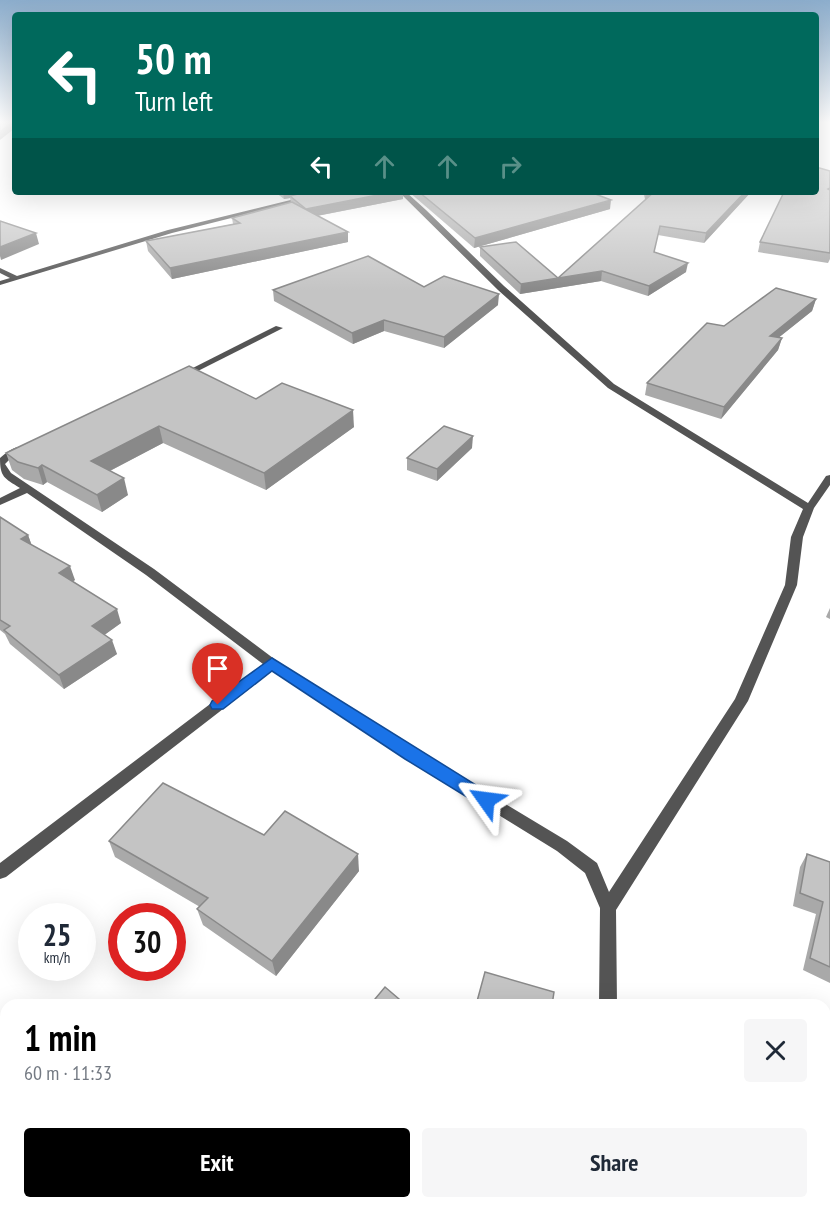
<!DOCTYPE html>
<meta charset="utf-8">
<style>
body{margin:0;font-family:"PT Sans Narrow",sans-serif;background:#f6f6f7;color:#1f2937;height:100vh;display:flex;flex-direction:column;font-size:22px;white-space:nowrap}
*{box-sizing:border-box;margin:0}
p{font-size:20px;color:#747a83}
.icon{flex:none;width:33px;height:33px;fill:none;stroke:currentColor;stroke-width:2;stroke-linecap:round;stroke-linejoin:round}
.map{position:relative;flex:1;overflow:hidden}
.panel{position:absolute;left:0px;top:999px;width:831px;height:210px;display:flex;flex-direction:column;background:#fff;border-radius:18px 18px 0 0;box-shadow:0 6px 24px #0002}
.panel>*{flex:none}
.hud{position:absolute;left:12px;top:12px;width:807px;height:183px;border-radius:6px;box-shadow:0 6px 24px #0002;background:#00695c;color:#fff;overflow:hidden}
.speed{position:absolute;left:18px;top:903px;display:flex;gap:12px;font-size:30px;font-weight:700;text-align:center}
.speed>*{display:grid;place-content:center;width:78px;height:78px;border-radius:50%;background:#fff;box-shadow:0 6px 24px #0002;line-height:1}
.speed small{font-size:15px;font-weight:400}
.speed .limit{border:9px solid #d22;background:#fff;color:#111}
.pin{position:absolute;display:grid;place-items:center;width:51px;height:51px;color:#fff;margin:-62px -26px;border-radius:50% 50% 50% 0;rotate:-45deg;box-shadow:0 0 6px #0007}
.pin .icon{rotate:45deg}
.me{position:absolute;width:66px;margin:-33px;rotate:301deg;stroke-linejoin:round;filter:drop-shadow(0 0 4px #0008)}
.turn{display:flex;align-items:center;gap:21px;height:126px;padding:0 24px;font-size:27px}
.turn .icon{width:78px;height:78px;stroke-width:2.5}
.turn b{display:block;font-size:42px;line-height:51px}
.lanes{display:flex;align-items:center;height:57px;padding:0 24px;background:#0003;justify-content:center;gap:30px;direction:ltr}
.lanes .off{opacity:.35}
.round{display:grid;place-items:center;flex:none;width:63px;height:63px;border-radius:6px;background:#f6f6f7}
.headline{display:flex;align-items:center;justify-content:space-between;height:102px;padding:0 24px}
h1{font-size:36px;font-weight:600;line-height:45px;color:#000}
.action{display:flex;gap:12px;margin-top:auto;padding:12px 24px}
.action a{flex:1;height:69px;border-radius:6px;background:#000;color:#fff;font-size:24px;font-weight:600;line-height:69px;text-align:center}
.action a+a{background:#f6f6f7;color:#1f2937}
.map>svg:first-child{display:block}
.lines{fill:none;stroke-linecap:round;stroke-linejoin:round}
.minor{fill:#545454;fill-rule:evenodd}
.wall{fill:#a9a9a9}
.shaded-wall{fill:#898989}
.building{fill:#c4c4c4;stroke:#898989;stroke-width:1.5}
.route{fill:#1a73e8;stroke:#114b97;stroke-width:1.5}
</style>
<div class="map">
<svg width="830" height="1209" viewBox="0 0 830 1209">
<rect width="100%" height="100%" fill="#fff"/>
<g class="lines">
<g class="minor">
<polygon points="323,192 334,192 172,233 0,285 0,281 10,278 0,273 0,268 17,276 168,230"/>
<path d="M399 192H406L426 210 504 286 614 384 808 503 826 476 830 475V485L814 508 803 537 797 585 748 701 616 910 617 1005H599L600 908 585 873 557 851 406 758 272 671 6 877 0 879V863L263 664 146 575 27 493 0 505V498L20 488C4 478 0 477 0 458 7 452 15 445 24 447V451L14 455 5 464 11 473 154 569 277 661 416 750 567 841 597 863 609 892 735 699 785 585 791 537 803 509 608 388 498 290Z"/>
<polygon points="276,326 283,328 184,378 178,378 177,376"/>
<polygon points="580,1203 600,1203 599,1209 579,1209"/>
</g>
</g>
<g class="wall">
<polygon points="830,171 830,259 828,263 758,252 760,242"/>
<polygon points="275,192 403,192 403,199 317,216 348,242 172,279 148,251 146,241 233,224 232,218 291,203 290,198 284,199"/>
<polygon points="409,192 590,192 610,209 474,248"/>
<polygon points="643,192 751,192 704,243 658,235 654,252 686,272 648,296 601,281 520,294 480,256 480,247 558,278 647,199 645,199"/>
<polygon points="424,287 498,305 444,348 384,331 353,344 274,301 273,290"/>
<polygon points="816,299 812,311 779,337 782,338 778,350 721,419 645,395 647,383 724,326"/>
<polygon points="256,399 354,427 266,490 163,443 110,471 128,495 102,512 47,482 43,485 24,479 12,470 6,453"/>
<polygon points="472,448 437,481 407,470 407,458"/>
<polygon points="0,517 28,535 32,546 75,580 73,581 121,623 104,635 117,654 64,689 10,644 5,634 0,630"/>
<polygon points="830,608 830,619 826,617"/>
<polygon points="264,835 359,871 276,976 203,925 197,909 200,907 115,857 109,841"/>
<polygon points="807,854 830,862 830,983 803,970 816,914 793,906 800,867"/>
<polygon points="225,1203 273,1203 268,1209 230,1209"/>
</g>
<g class="shaded-wall">
<polygon points="12,122 15,122 15,128 0,140 0,132"/>
<polygon points="283,192 314,192 290,196 290,198 284,199"/>
<polygon points="393,192 403,192 403,199 306,218 306,209"/>
<polygon points="646,192 660,192 659,195 645,199"/>
<polygon points="745,192 751,192 704,243 706,233"/>
<polygon points="611,200 610,209 474,248 475,238"/>
<polygon points="348,232 348,242 172,279 170,268"/>
<polygon points="36,233 39,244 1,260 0,256 0,247"/>
<polygon points="688,263 686,272 648,296 649,286"/>
<polygon points="602,271 601,281 520,294 521,284"/>
<polygon points="499,294 498,305 444,348 444,337"/>
<polygon points="816,299 812,311 767,347 770,336"/>
<polygon points="384,320 384,331 353,344 352,333"/>
<polygon points="782,338 778,350 721,419 724,407"/>
<polygon points="353,410 354,427 266,490 264,473"/>
<polygon points="159,426 163,443 96,478 91,461"/>
<polygon points="473,436 472,448 437,481 437,469"/>
<polygon points="42,465 47,482 43,485 38,468"/>
<polygon points="124,478 128,495 102,512 97,495"/>
<polygon points="28,535 33,549 21,539"/>
<polygon points="70,566 75,580 64,587 59,573"/>
<polygon points="117,609 121,623 96,641 92,626"/>
<polygon points="112,640 117,654 64,689 59,675"/>
<polygon points="358,854 359,871 276,976 272,961"/>
<polygon points="262,1203 273,1203 268,1209 257,1209"/>
</g>
<g class="building">
<polygon points="0,122 12,122 0,132"/>
<polygon points="816,167 830,171 830,188 828,189 830,190 830,253 760,242 784,192 816,192"/>
<polygon points="306,192 393,192 306,209 290,196"/>
<polygon points="419,192 590,192 611,200 475,238"/>
<polygon points="654,192 745,192 706,233 660,226 654,252 688,263 649,286 602,271 521,284 480,247 516,242 558,278"/>
<polygon points="292,202 348,232 170,268 146,241 240,223 232,218"/>
<polygon points="0,221 36,233 0,247"/>
<polygon points="368,256 424,287 444,276 499,294 444,337 384,320 352,333 273,290"/>
<polygon points="776,288 816,299 770,336 782,338 724,407 647,383 707,323 724,326"/>
<polygon points="189,366 256,399 282,383 353,410 264,473 159,426 91,461 124,478 97,495 42,465 38,468 18,462 6,453"/>
<polygon points="444,426 473,436 437,469 407,458"/>
<polygon points="0,517 28,535 21,539 70,566 59,573 117,609 92,626 112,640 59,675 4,630 10,626 0,620"/>
<polygon points="163,783 264,835 285,811 358,854 272,961 197,909 208,898 109,841"/>
<polygon points="807,854 830,862 830,967 810,958 823,902 800,893"/>
<polygon points="485,972 554,992 552,1005 476,1005"/>
<polygon points="385,987 406,1005 370,1005"/>
<polygon points="6,1149 6,1203 132,1203 137,1209 0,1209 0,1155"/>
<polygon points="229,1203 262,1203 257,1209 234,1209"/>
</g>
<linearGradient id="sky" x2="0" y2="1"><stop stop-color="#8cadcc"/><stop offset="0.42" stop-color="#fff"/><stop offset="1" stop-color="#fff" stop-opacity="0"/></linearGradient>
<rect width="830" height="291" fill="url(#sky)"/>
<polygon class="route" points="272,658 492,795 495,800 492,805 486,807 480,805 405,759 272,671 223,709 212,709 210,705 212,701"/>
</svg>
<div class="speed"><div>25<small>km/h</small></div><div class="limit">30</div></div>
<div class="pin" style="left:218px;top:705px;background:#d93025"><svg class="icon" aria-label="arrive" viewBox="0 0 24 24"><path d="M6 21V4h12l-3 4 3 4H6"/></svg></div>
<svg class="me" style="left:486px;top:800px" viewBox="-20 -20 40 40"><path d="M0-17L14 15 0 8-14 15z" fill="#1a73e8" stroke="#fff" stroke-width="4"/></svg>
<div class="hud">
<div class="turn"><svg class="icon" aria-label="left" viewBox="0 0 24 24"><path d="M17 20v-9H6M10 6l-5 5 5 5"/></svg><div><b>50 m</b>Turn left</div></div>
<div class="lanes"><svg class="icon" aria-label="left" viewBox="0 0 24 24"><path d="M17 20v-9H6M10 6l-5 5 5 5"/></svg><svg class="icon off" aria-label="ahead" viewBox="0 0 24 24"><path d="M12 20V5M6 11l6-6 6 6"/></svg><svg class="icon off" aria-label="ahead" viewBox="0 0 24 24"><path d="M12 20V5M6 11l6-6 6 6"/></svg><svg class="icon off" aria-label="right" viewBox="0 0 24 24"><path d="M7 20v-9h11M14 6l5 5-5 5"/></svg></div>
</div>
<section class="panel">
<div class="headline"><div><h1>1 min</h1><p>60 m · 11:33</p></div><a class="round"><svg class="icon" aria-label="close" viewBox="0 0 24 24"><path d="M6 6l12 12M18 6L6 18"/></svg></a></div>
<div class="action"><a>Exit</a><a>Share</a></div>
</section>
</div>
